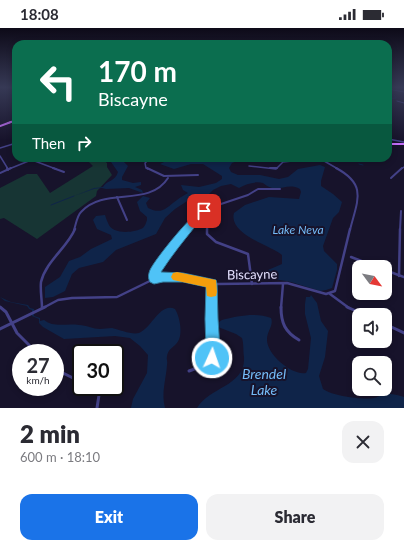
<!DOCTYPE html>
<meta charset="utf-8">
<style>
body{margin:0;font-family:Lato,sans-serif;background:#f2f2f3;color:#2b2b33;height:100vh;display:flex;flex-direction:column;font-size:15px;white-space:nowrap}
*{box-sizing:border-box;margin:0}
p{font-size:13px;color:#7c7c81}
.icon{flex:none;width:22px;height:22px;fill:none;stroke:currentColor;stroke-width:2;stroke-linecap:round;stroke-linejoin:round}
.map{position:relative;height:380px;overflow:hidden}
.panel{display:flex;flex-direction:column;background:#fff;flex:1}
.panel>*{flex:none}
.banner{position:absolute;left:12px;top:12px;width:380px;height:122px;border-radius:12px;box-shadow:0 2px 6px #0003;background:#0b6e4f;color:#fff;overflow:hidden}
.needle{width:26px;rotate:122deg}
.fabs{position:absolute;left:352px;top:232px;display:grid;gap:8px}
.fabs a{display:grid;place-items:center;width:40px;height:40px;border-radius:8px;background:#fff;box-shadow:0 2px 6px #0003;font-size:20px}
.speed{position:absolute;left:12px;top:316px;display:flex;gap:8px;font-size:20px;font-weight:700;text-align:center}
.speed>*{display:grid;place-content:center;width:52px;height:52px;border-radius:50%;background:#fff;box-shadow:0 2px 6px #0003;line-height:1}
.speed small{font-size:10px;font-weight:400}
.speed .limit{border:2px solid #111;border-radius:6px;background:#fff;color:#111}
.pin{position:absolute;display:grid;place-items:center;width:34px;height:34px;color:#fff;margin:-17px;border-radius:8px;box-shadow:0 2px 6px #0006}
.me{position:absolute;width:44px;margin:-22px;rotate:3deg;stroke-linejoin:round;filter:drop-shadow(0 0 3px #0008)}
.turn{display:flex;align-items:center;gap:14px;height:84px;padding:0 20px;font-size:18px}
.turn .icon{width:52px;height:52px;stroke-width:2.5}
.turn b{display:block;font-size:28px;line-height:34px}
.then{display:flex;align-items:center;height:38px;padding:0 20px;background:#0003;gap:8px;font-size:15px}
.round{display:grid;place-items:center;flex:none;width:42px;height:42px;border-radius:12px;background:#f2f2f3}
.headline{display:flex;align-items:center;justify-content:space-between;height:68px;padding:0 20px}
h1{font-size:24px;font-weight:800;line-height:30px}
.button{display:flex;gap:8px;margin-top:auto;padding:8px 20px}
.button a{flex:1;height:46px;border-radius:12px;background:#1a73e8;color:#fff;font-size:16px;font-weight:800;line-height:46px;text-align:center}
.button a+a{background:#f2f2f3;color:#2b2b33}
.status{display:flex;justify-content:space-between;align-items:center;height:28px;padding:0 20px;background:#fff;direction:ltr}
.status svg{height:11px;fill:currentColor}
.map>svg:first-child{display:block}
.green{fill:#173534}
.water{fill:#0f2449}
.lines{fill:none;stroke-linecap:round;stroke-linejoin:round}
.stream{stroke:#0f2449;stroke-width:1}
.minor-far4{stroke:#434187;stroke-width:1}
.minor-far3{stroke:#434187;stroke-width:1.5}
.minor-far2{stroke:#434187;stroke-width:2}
.minor-far1{stroke:#434187;stroke-width:2.5}
.minor{stroke:#434187;stroke-width:3}
.major-far1{stroke:#c26df7;stroke-width:1.5}
.major{stroke:#c26df7;stroke-width:2}
.route{fill:#4fc3f7;stroke:#337fa1}
.slow{fill:#f59e0b}
.labels{text-anchor:middle;stroke-width:4;stroke-linejoin:round;paint-order:stroke}
.water-label{font-size:12px;font-style:italic;fill:#74bbf7;stroke:#17132b}
.near-street-label{font-size:13px;fill:#e3dffd;stroke:#17132b}
.near-water-label{font-size:14px;font-style:italic;fill:#74bbf7;stroke:#17132b}
</style>
<div class="status"><b>18:08</b><svg viewBox="0 0 49 12"><path d="M0 12V9h3v3zM5 12V6h3v6zM10 12V3h3v9zM15 12V0h3v12zM26 1h20v11H26zM47 4h2v5h-2z"/></svg></div>
<div class="map">
<svg width="404" height="380" viewBox="0 0 404 380">
<rect width="100%" height="100%" fill="#17132b"/>
<polygon class="green" points="100,130 107,135 107,139 112,147 97,163 96,168 37,211 4,190 0,191 0,160 27,146 37,146 50,165 93,138 88,133"/>
<g class="water">
<path d="M112 130H123L122 132 128 138 122 149V152L133 155 141 154V157L135 159 142 162 143 165 129 160 106 161 102 160 94 161 74 168 94 160 103 159C107 152 115 154 118 144L111 134Z"/>
<path d="M190 130 219 134 223 130H246L232 135 229 140 231 144 238 147H260L279 151 288 149 298 141 320 137 325 139 321 153V158L333 166 342 174 339 184 333 190 323 218 324 223 337 236V242L332 260 326 262 320 263 291 254 274 251 268 246V242L282 236V227C271 218 228 206 234 185L245 177 269 169 299 171 301 164 300 161C289 155 282 162 272 160 268 159 266 157 263 155 255 153 246 156 239 160L231 156 221 158 213 162 209 166 195 168 175 181 165 190 156 206 116 222 103 234 79 240 72 246 65 263 53 269 45 270V259L60 249 69 233 80 229 91 221 112 211 111 207 97 201 93 192 96 188 105 187C106 190 107 193 108 195 112 207 134 205 143 200 145 198 146 195 147 192V189L140 183 137 174 143 168 150 170 146 175 148 180C162 187 166 180 177 172 180 169 185 167 188 165L183 162 181 157 199 159 216 155 222 151V148L203 136H191L174 141 160 136 166 133 180 134Z"/>
<path d="M311 267 317 275 321 293 328 303 325 329 319 348 323 361C332 368 363 372 374 370 377 370 380 367 383 366 389 365 398 367 404 369V380H197C209 359 246 358 244 329 243 323 244 317 242 310L236 306 218 299 219 294 222 292C237 288 257 284 271 290 274 297 267 303 267 311 266 326 292 348 306 345L308 341 311 310 305 286V276L306 269H310Z"/>
<path d="M0 269 11 274 28 277 30 280 34 281V288L40 290V293L44 292C54 300 66 295 79 297 86 297 93 301 100 301 104 301 108 300 112 300 120 302 132 307 139 305 152 300 160 274 175 281 180 289 184 309 176 316 172 320 168 322 167 328 166 331 168 334 167 337 166 352 161 364 165 380H131L133 371 147 345 148 327 140 318 130 310 115 308 64 311 43 299 39 295V291L32 288V282L29 281 27 278 5 273Z"/>
</g>
<g class="lines">
<g class="stream">
<polyline points="388,71 396,70 394,67"/>
<polyline points="359,136 363,137"/>
<polyline points="51,177 74,168"/>
</g>
<g class="minor-far4">
<polyline points="388,61 404,64"/>
<polyline points="397,73 404,75"/>
</g>
<g class="minor-far3">
<polyline points="388,111 404,114"/>
<polyline points="0,120 13,116"/>
<polyline points="0,128 8,141"/>
<polyline points="319,130 338,141"/>
<polyline points="32,132 56,141"/>
<polyline points="249,138 276,141 283,134 320,130"/>
<polyline points="9,141 36,130"/>
<polyline points="148,141 146,140 145,135 151,130"/>
<polyline points="401,141 404,139"/>
</g>
<g class="minor-far2">
<polyline points="7,140 8,142"/>
<polyline points="53,140 64,144"/>
<polyline points="147,140 164,148 198,147"/>
<polyline points="270,140 277,140"/>
<path d="M336 140C368 157 357 173 350 202"/>
<polyline points="0,145 11,140"/>
<polyline points="391,150 402,140"/>
<polyline points="117,169 127,192"/>
<path d="M74 202C76 196 77 188 81 184 104 158 149 180 168 150"/>
<path d="M187 202C194 192 201 182 214 182L221 176 248 167 258 161H280"/>
<polyline points="207,202 208,193 214,182"/>
<polyline points="400,202 401,183"/>
</g>
<g class="minor-far1">
<polyline points="207,201 207,206 216,214 248,226 252,256"/>
<polyline points="351,229 377,239"/>
<polyline points="385,242 404,249"/>
<polyline points="399,248 400,201"/>
<path d="M154 251C159 232 175 215 187 201"/>
<polyline points="212,256 212,280"/>
<polyline points="330,266 349,280"/>
<path d="M42 280C42 272 40 262 41 254 46 233 67 220 75 201"/>
<polyline points="43,280 58,272 72,270 117,269 156,250 183,250 217,256 287,255 326,266 335,263 350,201"/>
<polyline points="281,280 283,256"/>
</g>
<g class="minor">
<polyline points="0,279 6,284 17,305 37,325"/>
<path d="M281 279C281 295 285 304 299 312"/>
<polyline points="347,279 365,287"/>
<polyline points="385,296 404,305"/>
<polyline points="0,301 45,279"/>
<polyline points="55,341 81,354"/>
<polyline points="189,343 208,336 213,325 212,279"/>
<polyline points="92,359 99,367"/>
<polyline points="97,380 99,367 103,359"/>
</g>
<polyline class="major-far1" points="8,95 16,92"/>
<g class="major">
<polyline points="0,98 11,94"/>
<polyline points="388,116 404,116"/>
</g>
</g>
<linearGradient id="sky" x2="0" y2="1"><stop stop-color="#0d0a18"/><stop offset="0.53" stop-color="#363955"/><stop offset="1" stop-color="#363955" stop-opacity="0"/></linearGradient>
<rect width="404" height="112" fill="url(#sky)"/>
<path class="route" d="M204 180 209 183C206 188 201 191 198 195 185 211 172 227 161 244L183 245 216 252 217 256 218 291 220 321 217 335 212 337 207 335 205 330 206 321 205 291 206 259 183 254H163L154 256 150 254C148 250 148 247 150 242 155 231 194 183 204 180Z"/>
<polygon class="slow" points="177,244 216,252 217,264 216,268 211,269 207,268 206,259 173,252 171,249 173,245"/>
<g class="labels">
<g class="water-label">
<text x="298" y="206">Lake Neva</text>
</g>
<g class="near-street-label">
<text transform="translate(252 246) rotate(-1)" y="5">Biscayne</text>
</g>
<g class="near-water-label">
<text x="264" y="351">Brendel<tspan x="264" dy="16">Lake</tspan></text>
</g>
</g>
</svg>
<div class="fabs">
<a><svg class="needle" viewBox="-14 -14 28 28"><path d="M0-13l5 13h-10z" fill="#e53935"/><path d="M0 13l5-13h-10z" fill="#7c7c81"/></svg></a>
<a><svg class="icon" aria-label="sound" viewBox="0 0 24 24"><path d="M4 9h4l5-4v14l-5-4H4zM17 9q2 3 0 6"/></svg></a>
<a><svg class="icon" aria-label="search" viewBox="0 0 24 24"><circle cx="10" cy="10" r="6"/><path d="M15 15l6 6"/></svg></a>
</div>
<div class="speed"><div>27<small>km/h</small></div><div class="limit">30</div></div>
<div class="pin" style="left:204px;top:183px;background:#d93025"><svg class="icon" aria-label="arrive" viewBox="0 0 24 24"><path d="M6 21V4h12l-3 4 3 4H6"/></svg></div>
<svg class="me" style="left:212px;top:330px" viewBox="-20 -20 40 40"><circle r="17" fill="#4fc3f7" stroke="#fff" stroke-width="3"/><path d="M0-11L8 9 0 5-8 9z" fill="#fff"/></svg>
<div class="banner">
<div class="turn"><svg class="icon" aria-label="left" viewBox="0 0 24 24"><path d="M17 20v-9H6M10 6l-5 5 5 5"/></svg><div><b>170 m</b>Biscayne</div></div>
<div class="then">Then<svg class="icon" aria-label="right" viewBox="0 0 24 24"><path d="M7 20v-9h11M14 6l5 5-5 5"/></svg></div>
</div>
</div>
<section class="panel">
<div class="headline"><div><h1>2 min</h1><p>600 m · 18:10</p></div><a class="round"><svg class="icon" aria-label="close" viewBox="0 0 24 24"><path d="M6 6l12 12M18 6L6 18"/></svg></a></div>
<div class="button"><a>Exit</a><a>Share</a></div>
</section>
